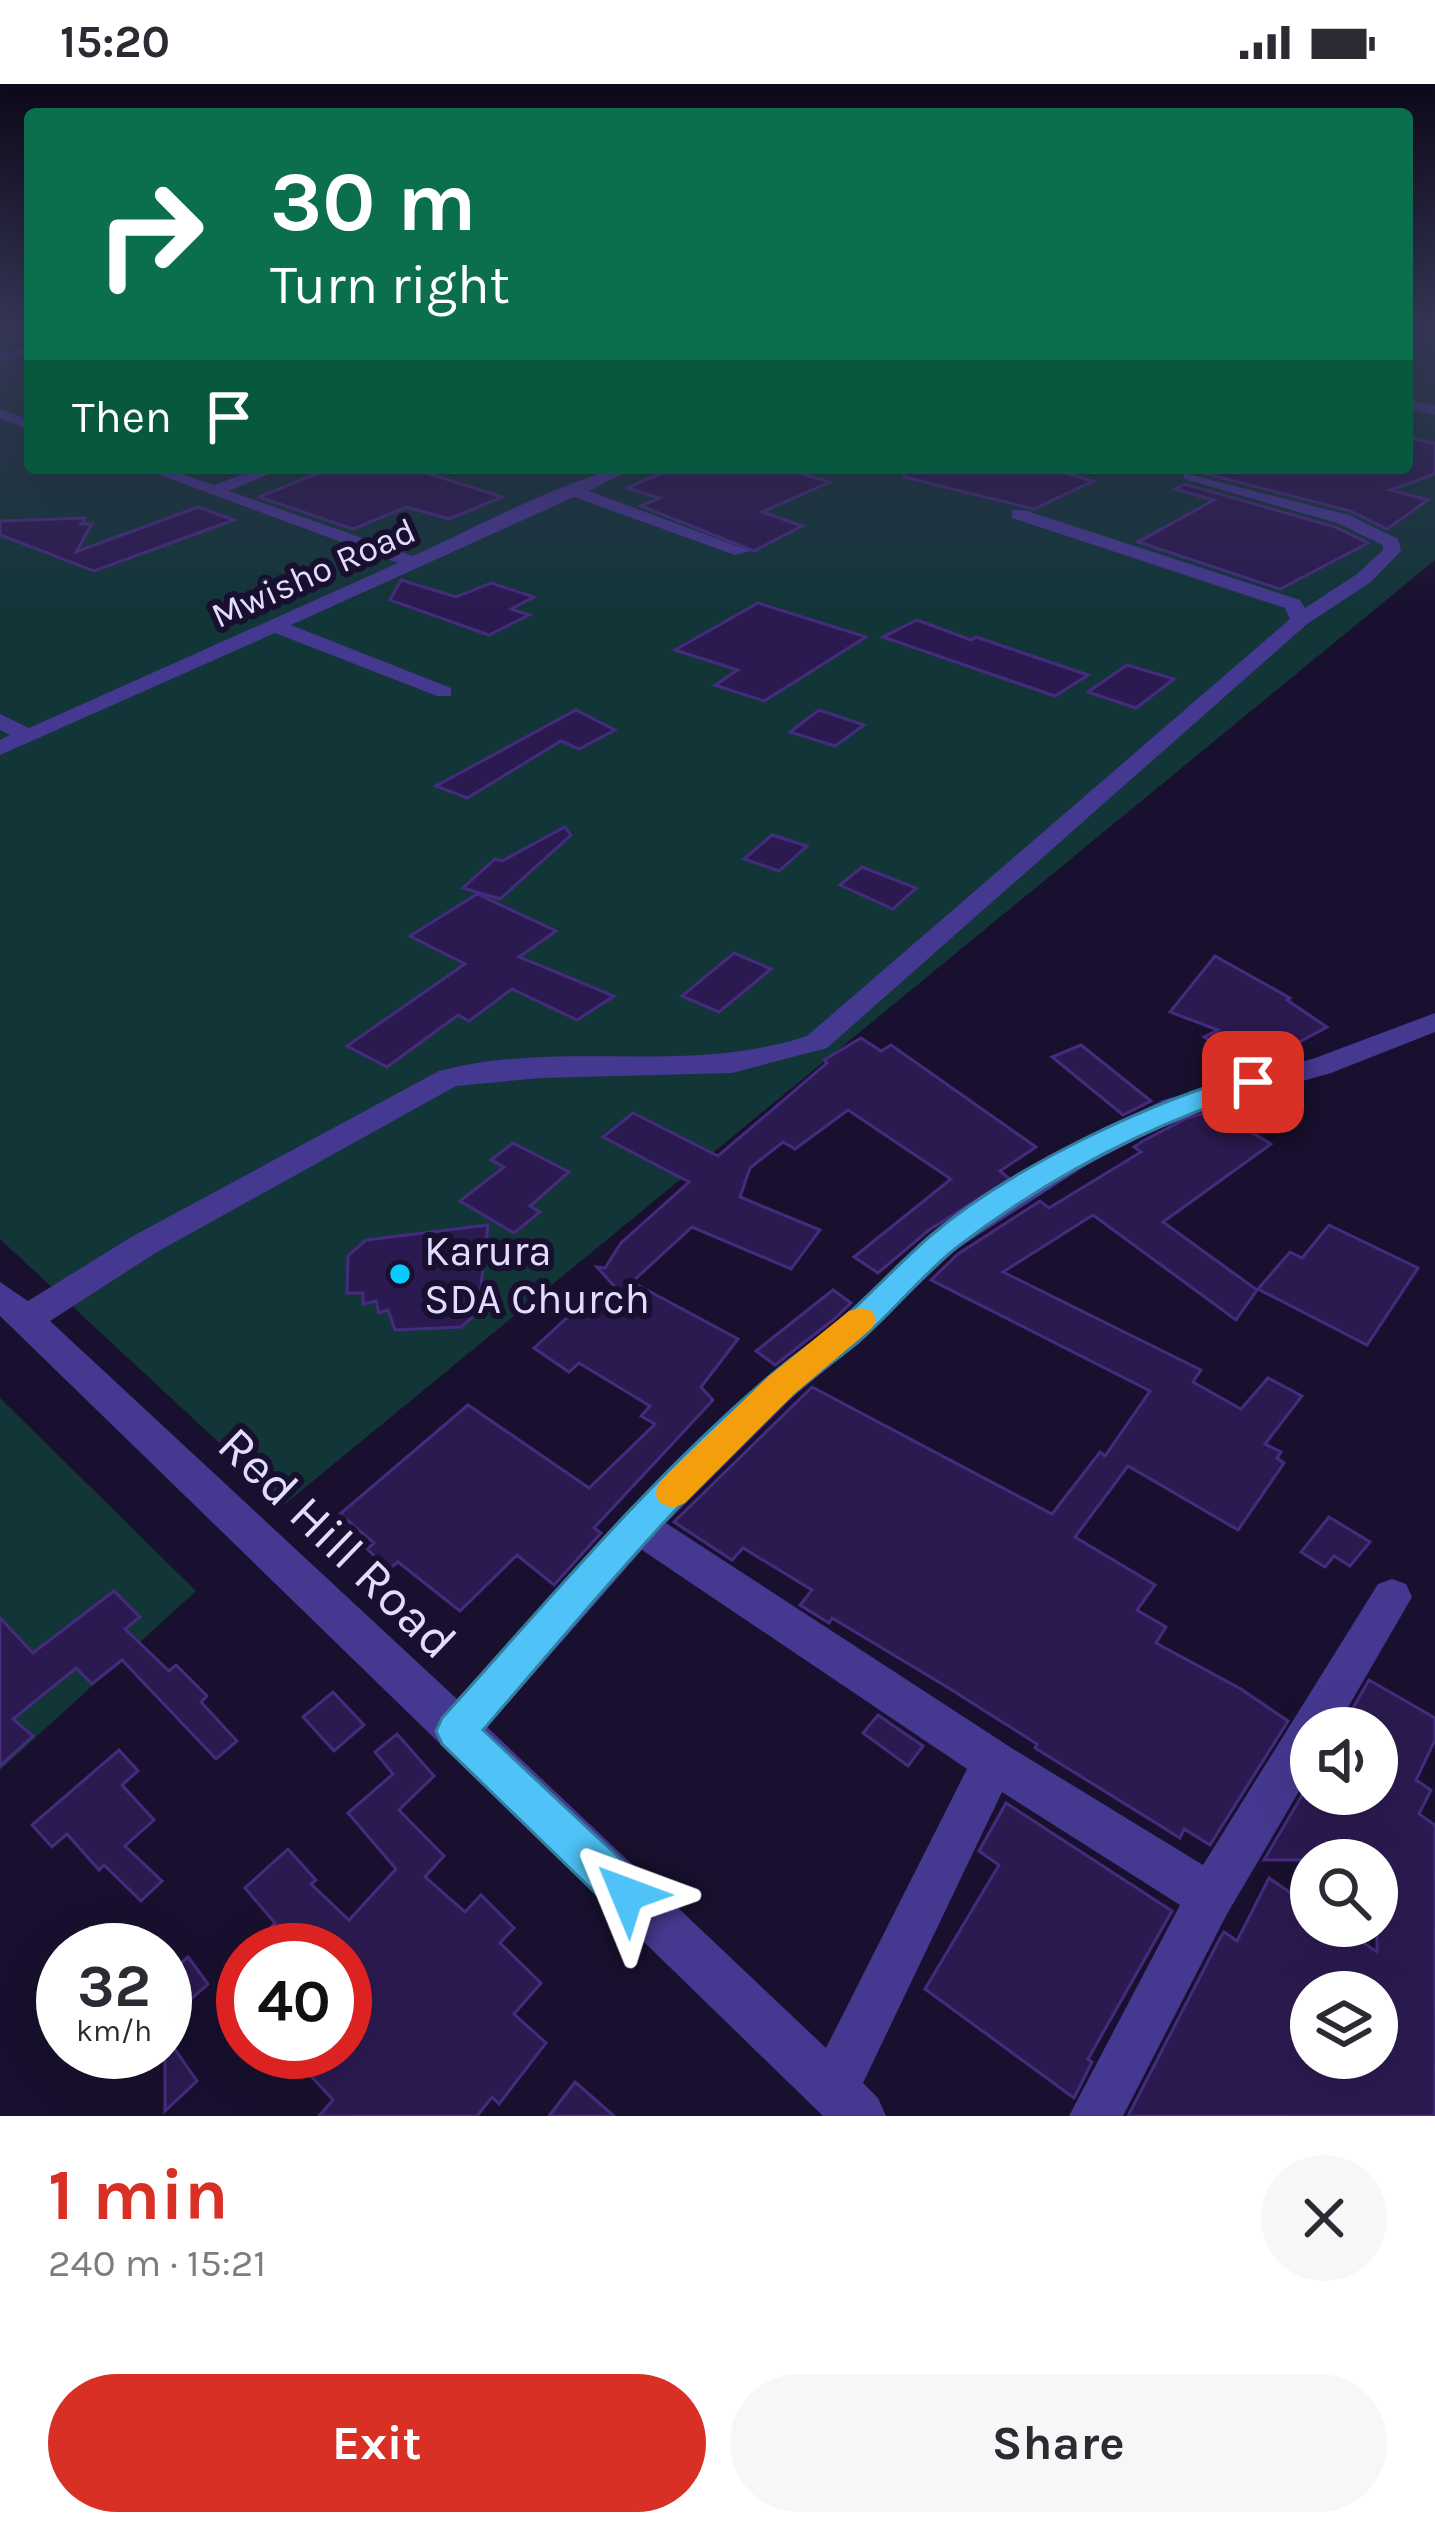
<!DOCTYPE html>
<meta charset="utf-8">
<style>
body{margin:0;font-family:Karla,sans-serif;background:#f7f7f7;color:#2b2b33;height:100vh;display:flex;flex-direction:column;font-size:45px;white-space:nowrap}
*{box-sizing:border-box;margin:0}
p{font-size:39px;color:#7c7c81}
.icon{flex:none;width:66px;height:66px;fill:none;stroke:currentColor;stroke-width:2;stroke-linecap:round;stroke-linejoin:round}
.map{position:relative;height:2032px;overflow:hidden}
.sheet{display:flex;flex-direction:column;background:#fff;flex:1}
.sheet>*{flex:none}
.top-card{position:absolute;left:24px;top:24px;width:1389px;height:366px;border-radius:12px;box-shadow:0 12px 48px #0002;background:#0b6e4f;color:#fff;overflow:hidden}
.controls{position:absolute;left:1290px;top:1623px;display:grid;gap:24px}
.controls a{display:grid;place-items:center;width:108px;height:108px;border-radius:50%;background:#fff;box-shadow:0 12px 48px #0002;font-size:60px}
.speed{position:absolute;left:36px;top:1839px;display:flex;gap:24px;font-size:60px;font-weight:700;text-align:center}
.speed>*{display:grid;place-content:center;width:156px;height:156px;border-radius:50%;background:#fff;box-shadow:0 12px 48px #0002;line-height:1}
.speed small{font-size:30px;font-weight:400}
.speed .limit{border:18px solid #d22;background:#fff;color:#111}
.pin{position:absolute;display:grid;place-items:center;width:102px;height:102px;color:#fff;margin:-51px;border-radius:24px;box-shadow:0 6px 18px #0006}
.me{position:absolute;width:132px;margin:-66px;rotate:314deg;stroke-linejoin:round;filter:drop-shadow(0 0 9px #0008)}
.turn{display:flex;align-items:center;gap:42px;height:252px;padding:0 48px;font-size:54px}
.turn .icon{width:156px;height:156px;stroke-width:2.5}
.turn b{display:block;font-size:84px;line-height:102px}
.then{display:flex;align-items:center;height:114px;padding:0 48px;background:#0003;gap:24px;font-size:45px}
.round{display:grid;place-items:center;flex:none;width:126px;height:126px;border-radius:63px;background:#f7f7f7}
.headline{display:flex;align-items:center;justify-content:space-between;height:204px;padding:0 48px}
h1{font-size:72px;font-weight:700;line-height:90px;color:#d93025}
.cta{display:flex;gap:24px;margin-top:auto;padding:24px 48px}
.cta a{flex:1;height:138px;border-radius:72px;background:#d93025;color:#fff;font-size:48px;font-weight:700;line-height:138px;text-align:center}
.cta a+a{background:#f7f7f7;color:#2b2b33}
.status{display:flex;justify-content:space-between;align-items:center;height:84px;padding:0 60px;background:#fff;direction:ltr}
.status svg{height:33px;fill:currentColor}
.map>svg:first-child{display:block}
.green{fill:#123538}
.building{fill:#2b1a50;stroke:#452b7e;stroke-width:3;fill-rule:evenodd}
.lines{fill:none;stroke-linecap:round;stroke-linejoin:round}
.minor{fill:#453890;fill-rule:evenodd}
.route{fill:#4fc3f7;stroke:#337fa1;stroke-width:3}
.slow{fill:#f59e0b}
.poi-dot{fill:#08caff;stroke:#18102e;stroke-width:4.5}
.labels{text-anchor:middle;stroke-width:12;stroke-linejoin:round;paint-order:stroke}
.far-street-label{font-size:36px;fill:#e4dcff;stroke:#18102e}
.poi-label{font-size:42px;fill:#e4dcff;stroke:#18102e;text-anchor:start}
.near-street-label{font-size:51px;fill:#e4dcff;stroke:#18102e}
</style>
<div class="status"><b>15:20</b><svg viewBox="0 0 49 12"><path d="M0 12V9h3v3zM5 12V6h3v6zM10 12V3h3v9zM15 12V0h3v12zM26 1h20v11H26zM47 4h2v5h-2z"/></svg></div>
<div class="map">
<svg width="1435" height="2032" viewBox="0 0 1435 2032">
<rect width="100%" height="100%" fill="#18102e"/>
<g class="green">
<polygon points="0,240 30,240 30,384 1407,384 1407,240 1435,240 1435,476 285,1420 0,1155"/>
<polygon points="0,1314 196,1507 0,1686"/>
</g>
<g class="building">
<polygon points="1407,354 1435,359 1435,390 1390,406 1428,416 1387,445 1350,427 1203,389 1213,384 1407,384"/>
<polygon points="330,384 411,384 502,413 449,435 407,423 353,445 259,413"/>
<polygon points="673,384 781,384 830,398 762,428 802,442 754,467 641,422 660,414 627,404"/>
<polygon points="905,384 1048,384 1093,397 1034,425 904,393"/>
<polygon points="1184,400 1335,443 1368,459 1280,505 1138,458 1214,416 1175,405"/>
<polygon points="198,423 234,436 94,487 0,451 0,437 85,434 81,440 92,440 76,468"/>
<polygon points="401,496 456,513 491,499 534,513 511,525 529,531 489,551 390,516"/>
<polygon points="758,519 866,553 764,617 715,601 738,586 675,566"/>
<polygon points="917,536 971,556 976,553 1088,591 1055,612 883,553"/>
<polygon points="1127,581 1174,595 1136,624 1088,608"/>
<polygon points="576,626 615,646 579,665 561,657 467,714 436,702"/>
<polygon points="819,626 864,641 835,662 790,648"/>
<polygon points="565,743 571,751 500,815 463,804 495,775 502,777"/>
<polygon points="772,751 807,762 779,787 744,775"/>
<polygon points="862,783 916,804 893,825 840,801"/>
<polygon points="477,810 556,847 519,873 614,912 577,936 512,905 469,937 458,931 387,983 347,962 465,880 410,852"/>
<polygon points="734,869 771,885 719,928 682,912"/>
<polygon points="1215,872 1290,914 1287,916 1327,943 1251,984 1204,953 1218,946 1170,928"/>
<polygon points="861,954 881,967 891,961 1036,1063 1000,1087 1010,1095 929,1146 878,1189 854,1173 951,1095 848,1026 795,1065 783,1058 750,1084 740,1113 820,1146 791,1185 692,1143 632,1198 738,1255 701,1303 713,1316 594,1444 601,1449 554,1501 517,1471 460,1527 398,1478 389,1485 367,1465 374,1459 340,1430 468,1321 589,1404 655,1340 641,1332 650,1322 579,1279 569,1288 534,1264 571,1230 633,1223 597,1183 605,1184 621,1159 689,1098 603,1053 633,1029 718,1072 827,979 824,976"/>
<polygon points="1081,961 1151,1017 1123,1031 1052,973"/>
<polygon points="1215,1026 1271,1060 1163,1138 1257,1206 1236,1236 1093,1131 1003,1188 1201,1286 1193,1298 1241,1325 1268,1294 1302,1312 1265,1360 1281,1368 1277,1374 1284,1379 1238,1446 1128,1382 1075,1453 1155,1501 1137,1526 1166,1543 1156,1559 1241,1605 1288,1637 1210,1761 1184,1745 1180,1754 1035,1664 1037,1660 947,1603 832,1534 829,1539 800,1521 812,1506 743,1464 732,1476 674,1438 812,1303 1052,1430 1100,1368 1105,1372 1150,1307 931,1196 958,1170 1040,1117 1049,1124 1141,1068 1134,1063 1143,1057 1187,1034"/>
<polygon points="513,1059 569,1088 530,1122 540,1128 514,1149 460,1117 504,1083 491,1076"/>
<polygon points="488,1141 478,1228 461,1243 395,1246 388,1226 379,1229 376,1217 363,1220 363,1209 347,1209 348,1172 366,1156"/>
<polygon points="1329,1141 1418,1184 1367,1261 1258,1205 1290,1168 1302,1174"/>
<polygon points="833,1206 851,1219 833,1236 775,1281 756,1267"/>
<polygon points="1329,1433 1370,1458 1350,1482 1334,1472 1325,1483 1301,1468"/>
<polygon points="114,1507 140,1533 125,1545 169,1587 176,1581 207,1612 201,1618 237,1657 216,1675 122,1576 92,1600 76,1584 13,1635 33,1652 0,1682 0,1534 33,1569"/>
<path d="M1369 1596 1435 1634V1656L1416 1696 1431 1706 1419 1730 1435 1741V2032H1128L1218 1858 1224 1848 1237 1857 1269 1794 1311 1823V1842H1339L1377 1868V1776H1264L1311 1696V1710H1377V1644H1367L1348 1633ZM1311 1908H1377V1974H1311Z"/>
<polygon points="333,1608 364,1641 334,1667 303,1633"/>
<polygon points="878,1631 923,1662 908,1682 863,1649"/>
<polygon points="397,1650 434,1692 399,1726 444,1772 425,1793 465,1828 481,1811 514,1844 500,1859 541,1899 514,1930 546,1959 499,2020 492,2013 477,2032 319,2032 333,2016 289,1968 345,1968 345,1866 275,1866 262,1853 275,1839 245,1804 288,1765 316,1796 311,1800 349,1836 396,1785 348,1729 393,1690 375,1668"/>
<polygon points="119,1666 138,1687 122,1701 154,1736 125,1762 162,1797 141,1817 104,1781 99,1786 67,1750 52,1763 32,1741"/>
<polygon points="1006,1719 1172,1827 1088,1975 1092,1978 1074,2014 925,1905 999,1781 979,1767"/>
<polygon points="188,1873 208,1900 165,1938 165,1893"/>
<polygon points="165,1951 197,1997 165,2027"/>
<polygon points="575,1998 614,2032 549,2032"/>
</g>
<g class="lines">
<g class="minor">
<polygon points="30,262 30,270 0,278 0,270"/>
<polygon points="1407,316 1435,321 1435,331 1407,324"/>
<polygon points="0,325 30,336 30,346 0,335"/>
<path d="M141 384H165L214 401 260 384H283L229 407 413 472C465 449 585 384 633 384L589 407 750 467 735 471 574 413 291 541 451 604V612H437L275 549 0 671V656L10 651 0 646V630L29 644 398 479Z"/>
<path d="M1184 389 1349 431 1398 455 1401 467 1371 498 1307 540 827 964 732 989 541 994 456 1002 157 1168 50 1237 457 1615 624 1430 768 1292 836 1239 931 1150 1065 1065 1163 1016 1315 974 1435 929V948L1331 989 1185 1030 1087 1081 955 1166 860 1257 794 1312 666 1439 1010 1663 1203 1781 1378 1500 1392 1495 1406 1500 1412 1513 1336 1644H1311V1687L1227 1830 1123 2032H1069L1180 1821 1002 1708 863 1999 878 2014 886 2032H823L0 1232V1198L28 1217 133 1152 439 987C559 955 687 992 807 952L1290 535 1285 524 1012 434V426H1024L1300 516 1305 524 1357 490 1383 466V461L1337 439 1184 395ZM642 1466 967 1685 826 1964 487 1643Z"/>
</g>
</g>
<linearGradient id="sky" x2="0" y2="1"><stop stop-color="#0d0919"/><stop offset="0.46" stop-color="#373757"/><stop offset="1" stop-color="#373757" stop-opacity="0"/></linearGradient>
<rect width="1435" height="524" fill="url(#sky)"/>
<path class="route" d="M1253 989 1267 998 1263 1004C1153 1039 1048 1093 956 1164 921 1192 892 1229 857 1259 836 1276 814 1292 793 1310 680 1411 582 1531 483 1646L642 1795 648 1810 642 1825 627 1832 612 1825 442 1660 436 1647 442 1634C548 1517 651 1393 771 1291 792 1273 815 1258 836 1241 868 1213 897 1181 929 1153 1009 1084 1152 1016 1253 989Z"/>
<polygon class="slow" points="861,1224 872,1227 876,1236 872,1244 793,1311 685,1419 673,1424 660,1419 655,1409 660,1398 769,1292 849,1227"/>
<circle class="poi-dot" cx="400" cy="1190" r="12"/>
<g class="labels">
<g class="far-street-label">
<text transform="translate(313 488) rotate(-24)" y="13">Mwisho Road</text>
</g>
<g class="poi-label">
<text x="424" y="1181">Karura<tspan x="424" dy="48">SDA Church</tspan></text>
</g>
<g class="near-street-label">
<text transform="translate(338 1458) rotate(44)" y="18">Red Hill Road</text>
</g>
</g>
</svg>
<div class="controls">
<a><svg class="icon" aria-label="sound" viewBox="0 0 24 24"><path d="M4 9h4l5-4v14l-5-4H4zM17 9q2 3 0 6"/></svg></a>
<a><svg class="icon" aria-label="search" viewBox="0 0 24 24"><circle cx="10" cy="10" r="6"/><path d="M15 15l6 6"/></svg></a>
<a><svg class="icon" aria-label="layers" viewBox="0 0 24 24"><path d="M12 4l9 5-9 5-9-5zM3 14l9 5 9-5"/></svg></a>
</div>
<div class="speed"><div>32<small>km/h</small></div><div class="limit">40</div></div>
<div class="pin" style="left:1253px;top:998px;background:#d93025"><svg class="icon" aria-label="arrive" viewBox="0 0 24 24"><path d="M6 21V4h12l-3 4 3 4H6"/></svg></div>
<svg class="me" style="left:627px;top:1810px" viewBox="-20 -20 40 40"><path d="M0-17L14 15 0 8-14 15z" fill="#4fc3f7" stroke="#fff" stroke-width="4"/></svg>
<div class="top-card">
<div class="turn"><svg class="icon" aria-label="right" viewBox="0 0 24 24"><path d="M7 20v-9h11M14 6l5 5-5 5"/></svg><div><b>30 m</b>Turn right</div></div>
<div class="then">Then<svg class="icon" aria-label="arrive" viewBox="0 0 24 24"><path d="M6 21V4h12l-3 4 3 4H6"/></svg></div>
</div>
</div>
<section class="sheet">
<div class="headline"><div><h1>1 min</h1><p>240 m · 15:21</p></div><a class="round"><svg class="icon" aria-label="close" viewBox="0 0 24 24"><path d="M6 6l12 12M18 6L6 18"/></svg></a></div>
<div class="cta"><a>Exit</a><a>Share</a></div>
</section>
